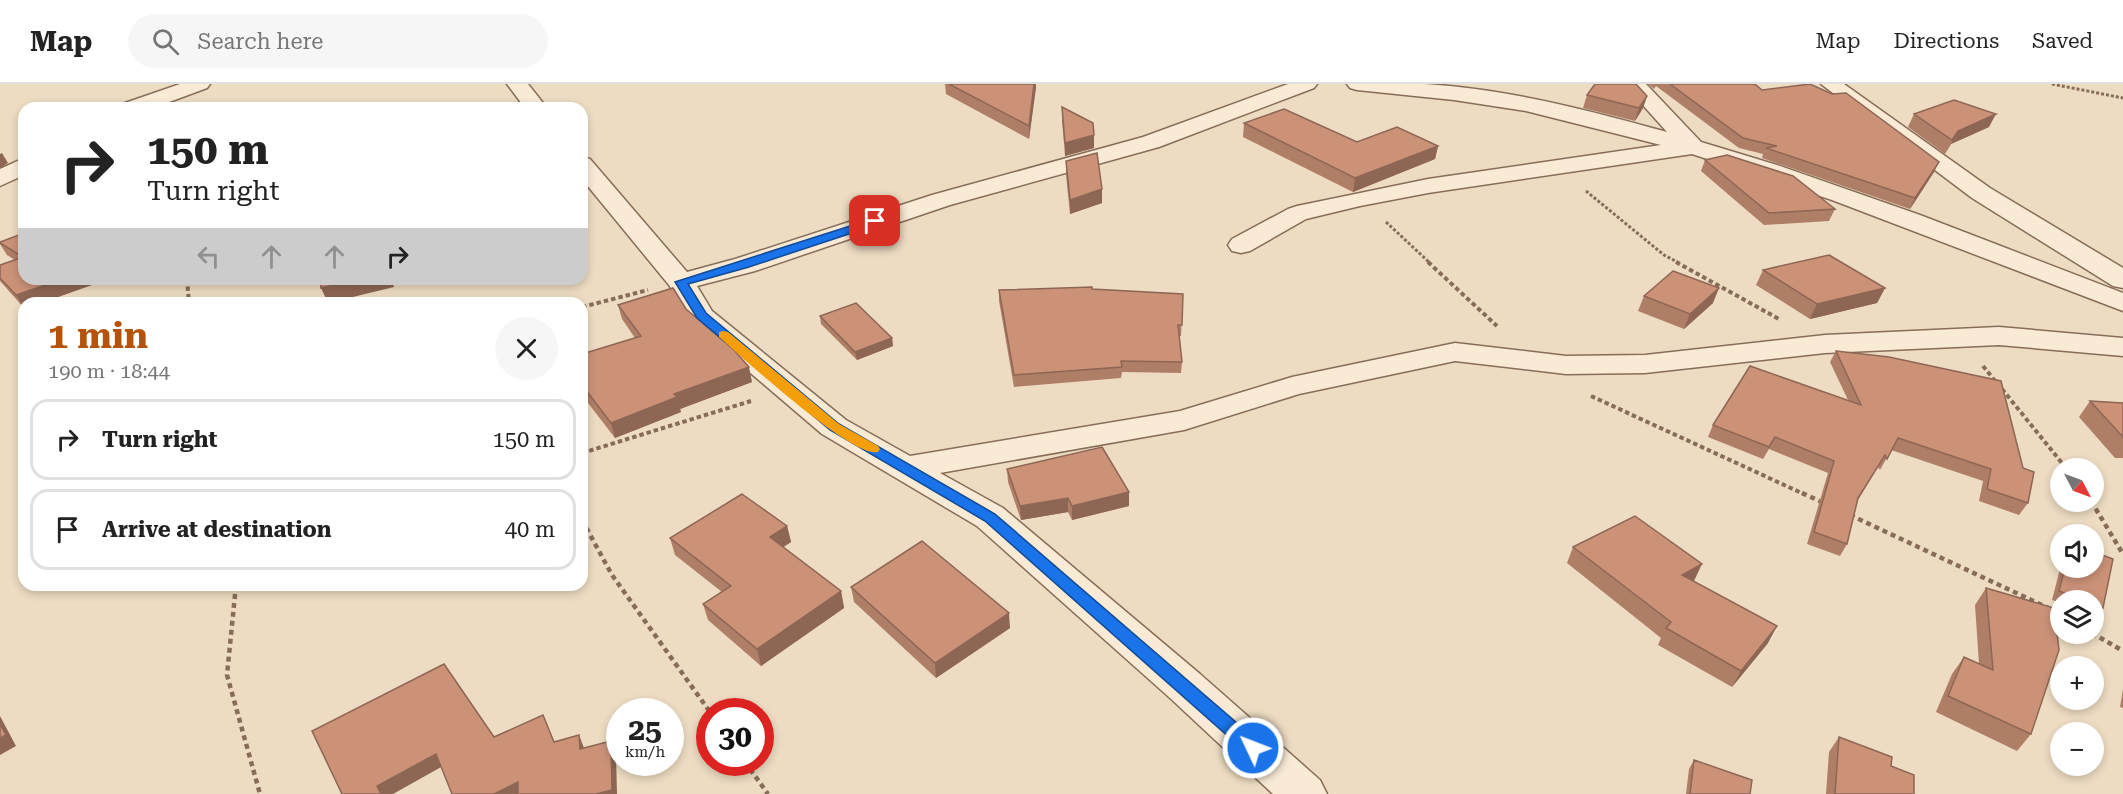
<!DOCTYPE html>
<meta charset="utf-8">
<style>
body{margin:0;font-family:"Roboto Serif",serif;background:#f6f6f6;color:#222;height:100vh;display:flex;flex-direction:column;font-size:22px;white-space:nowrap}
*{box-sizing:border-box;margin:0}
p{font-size:20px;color:#767676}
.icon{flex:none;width:33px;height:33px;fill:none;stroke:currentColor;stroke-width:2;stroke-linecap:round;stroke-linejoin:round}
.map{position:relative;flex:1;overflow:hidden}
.sheet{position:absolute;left:18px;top:213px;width:570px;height:294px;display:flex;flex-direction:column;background:#fff;border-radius:18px;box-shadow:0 3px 9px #0003}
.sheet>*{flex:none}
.hud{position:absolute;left:18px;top:18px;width:570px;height:183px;border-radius:18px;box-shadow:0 3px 9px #0003;background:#fff;color:#222;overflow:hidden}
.needle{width:39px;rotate:131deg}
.controls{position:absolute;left:2050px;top:374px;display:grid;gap:12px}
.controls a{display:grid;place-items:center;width:54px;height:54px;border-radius:50%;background:#fff;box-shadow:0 3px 9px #0003;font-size:30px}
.speed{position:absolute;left:606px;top:614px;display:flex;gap:12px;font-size:30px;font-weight:700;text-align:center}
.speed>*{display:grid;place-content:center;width:78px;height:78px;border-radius:50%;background:#fff;box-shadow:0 3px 9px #0003;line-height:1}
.speed small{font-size:15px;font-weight:400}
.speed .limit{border:9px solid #d22;background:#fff;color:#111}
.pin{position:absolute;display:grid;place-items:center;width:51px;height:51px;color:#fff;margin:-26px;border-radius:12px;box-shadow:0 3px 9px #0006}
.me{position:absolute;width:66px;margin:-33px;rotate:313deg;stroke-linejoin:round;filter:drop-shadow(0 0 4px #0008)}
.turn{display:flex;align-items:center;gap:21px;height:126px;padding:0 30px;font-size:27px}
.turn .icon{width:78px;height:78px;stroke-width:2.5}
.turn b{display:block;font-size:42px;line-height:51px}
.lanes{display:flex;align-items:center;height:57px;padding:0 30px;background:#0003;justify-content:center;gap:30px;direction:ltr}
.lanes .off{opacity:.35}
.round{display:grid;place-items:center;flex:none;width:63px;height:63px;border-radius:32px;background:#f6f6f6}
.overview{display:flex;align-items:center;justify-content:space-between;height:102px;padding:0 30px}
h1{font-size:36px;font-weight:700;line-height:45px;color:#b45309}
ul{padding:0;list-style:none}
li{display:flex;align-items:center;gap:18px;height:81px;margin:0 12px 9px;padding:0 18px;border:3px solid #e0e0e0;border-radius:18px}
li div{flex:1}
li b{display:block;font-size:22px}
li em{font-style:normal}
header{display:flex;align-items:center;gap:36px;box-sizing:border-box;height:84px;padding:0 30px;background:#fff;border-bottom:2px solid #e0e0e0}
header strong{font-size:28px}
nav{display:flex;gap:33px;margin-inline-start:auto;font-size:21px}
.search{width:420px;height:54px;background:#f6f6f6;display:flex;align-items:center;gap:15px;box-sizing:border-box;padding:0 21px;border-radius:33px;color:#767676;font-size:22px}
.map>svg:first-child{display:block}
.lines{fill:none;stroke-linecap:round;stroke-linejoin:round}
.minor-casing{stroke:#876d59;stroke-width:3}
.path-far2{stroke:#876d59;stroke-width:3;stroke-dasharray:3 2;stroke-linecap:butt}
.path-far1{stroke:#876d59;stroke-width:4;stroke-dasharray:4.5 3;stroke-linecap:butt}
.path{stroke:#876d59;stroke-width:4.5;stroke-dasharray:5 4;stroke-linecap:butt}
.minor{fill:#f8ead5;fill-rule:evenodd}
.wall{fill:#af7e67}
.shaded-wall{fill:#8e6654}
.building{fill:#cb9278;stroke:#8e6654;stroke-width:1.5}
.route{fill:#1a73e8;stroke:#114b97;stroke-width:1.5}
.slow{fill:#f59e0b}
</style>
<header>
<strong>Map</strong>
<div class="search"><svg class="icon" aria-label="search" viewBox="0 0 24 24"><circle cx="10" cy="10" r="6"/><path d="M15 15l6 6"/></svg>Search here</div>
<nav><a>Map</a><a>Directions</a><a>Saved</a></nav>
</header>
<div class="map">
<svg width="2123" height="710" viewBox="0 0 2123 710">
<rect width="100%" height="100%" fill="#eddcc2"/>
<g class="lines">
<g class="minor-casing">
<g id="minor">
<polygon points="180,0 210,0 207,4 153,24 122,24 125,19"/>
<polygon points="507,0 528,0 547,24 525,24"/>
<polygon points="1288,0 1317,0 1314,4 1159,63 950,121 755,187 697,202 712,227 846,336 910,372 1180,327 1292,293 1455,259 1566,272 1645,271 1825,251 1999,243 2123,254 2123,272 1999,261 1825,269 1645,289 1566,290 1455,277 1299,310 1184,346 940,389 1003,424 1200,590 1320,696 1327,710 1273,710 1170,614 977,442 822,350 691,238 669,201 582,95 582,73 590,75 687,188 735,175 932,111 1143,53"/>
<path d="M1347 0C1372 0 1399 0 1425 0 1507 5 1588 26 1667 48L1624 0H1646L1701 58 1777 81 1920 131 2123 209V227L1832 116 1692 70 1428 109 1360 122 1306 135 1250 167 1241 169 1232 167 1228 161 1232 155 1288 125 1297 122 1428 95 1661 61 1526 27 1454 16 1357 6 1350 4Z"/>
<polygon points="1821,0 1844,0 1990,104 2123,184 2123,204 2113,202 1972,114"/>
<polygon points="24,74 24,91 0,102 0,85"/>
</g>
</g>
<g class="path-far2">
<polyline points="2052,0 2123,14"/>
<polyline points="1586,107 1664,171 1679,179"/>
<polyline points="1386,138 1430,179"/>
</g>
<g class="path-far1">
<polyline points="1428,178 1497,242"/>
<polyline points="1676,178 1779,235"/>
<polyline points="187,195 189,219"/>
<polyline points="582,223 648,206"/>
<polyline points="1983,282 1995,297"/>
<polyline points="2002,305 2066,384"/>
<polyline points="1591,312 1806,411"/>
<polyline points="582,369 751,317"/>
</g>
<g class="path">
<polyline points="1802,409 1824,419"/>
<polyline points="2091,417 2123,470"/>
<polyline points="1850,431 2061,530"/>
<polyline points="582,436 612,491 710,628"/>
<polyline points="236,501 227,591 260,710"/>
<polyline points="2092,549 2123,567"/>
<polyline points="745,678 768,710"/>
</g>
<use href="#minor" class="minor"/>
</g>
<g class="wall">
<polygon points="945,0 1036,0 1029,55 946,10"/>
<polygon points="1648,0 1753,0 1762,6 1934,88 1910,125 1762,74 1763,70 1739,64 1656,2 1654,5"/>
<polygon points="1587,11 1647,12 1643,24 1635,37 1583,24"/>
<polygon points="1062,23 1094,51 1094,64 1065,72 1062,36"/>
<polygon points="1914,30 1989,43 1951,60 1945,70 1908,43"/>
<polygon points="1244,39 1357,58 1438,62 1435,75 1353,108 1243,53"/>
<polygon points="1705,76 1835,125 1829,137 1764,141 1701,87"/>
<polygon points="1066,77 1102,119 1070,130 1066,91"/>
<polygon points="24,149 24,195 102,195 103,197 41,219 24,219 24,224 0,197 0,181 15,176 7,171 0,160 0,158"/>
<polygon points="1763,186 1885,204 1877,219 1810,235 1756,201"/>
<polygon points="1092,205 1183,210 1181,252 1179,252 1182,278 1181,289 1122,288 1121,294 1014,303 999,217 999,206"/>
<polygon points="1644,212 1713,219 1684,245 1638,227"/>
<polygon points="618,221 686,225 752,298 680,325 681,328 615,354 588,319 582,307 582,270 635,254 622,235"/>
<polygon points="820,232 892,254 893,262 857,276 821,240"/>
<polygon points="1836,267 1889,273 2028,419 2019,431 1979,417 1983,397 1891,366 1880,386 1878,383 1858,416 1847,460 1840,472 1807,460 1828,389 1769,365 1763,375 1708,353 1713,341 1848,316 1830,278"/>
<polygon points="2090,317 2123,319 2123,374 2115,374 2079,333"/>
<polygon points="1007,385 1129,408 1129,422 1072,436 1068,428 1021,436 1008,398"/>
<polygon points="787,442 791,458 783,463 841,507 844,524 761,582 708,536 703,520 722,508 675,471 670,454"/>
<polygon points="1573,463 1694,497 1768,559 1732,603 1658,561 1661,554 1567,479"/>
<polygon points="2061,481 2061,483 2094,483 2103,524 2095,533 2094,532 2094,516 2061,516 2061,519 2052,516"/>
<polygon points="851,503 1010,544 936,594 854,518"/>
<polygon points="1986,504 2031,650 2017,667 1936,628 1952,590 1964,573 1979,580 1975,521"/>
<polygon points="2123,605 2123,624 2120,623"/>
<polygon points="1839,653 1891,682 1914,710 1826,710 1829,668"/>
<polygon points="1694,676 1750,710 1686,710 1689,685"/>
</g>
<g class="shaded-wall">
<polygon points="1034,0 1036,0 1036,4 1029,55 1029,42"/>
<polygon points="1647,12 1643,24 1635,37 1639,24"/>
<polygon points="1996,30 1989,43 1951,60 1945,70 1958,47"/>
<polygon points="1094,51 1094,64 1065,72 1065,59"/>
<polygon points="1438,62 1435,75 1353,108 1355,94"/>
<polygon points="2,69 8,79 0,84 0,70"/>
<polygon points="1939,78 1934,88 1910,125 1915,114"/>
<polygon points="1102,105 1102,119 1070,130 1070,116"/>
<polygon points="63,195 102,195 103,197 41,219 24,219 24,224 16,211"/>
<polygon points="359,195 392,195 394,203 328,219 321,204"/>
<polygon points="1719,204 1713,219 1684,245 1690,230"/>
<polygon points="1885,204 1877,219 1810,235 1817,220"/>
<polygon points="892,254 893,262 857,276 855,268"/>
<polygon points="749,283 752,298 680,325 681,328 615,354 611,339 674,310"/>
<polygon points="1129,408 1129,422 1072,436 1072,422"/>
<polygon points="1068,414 1068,428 1021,436 1020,422"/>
<polygon points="787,442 791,458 773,470 770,453"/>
<polygon points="1702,480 1694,497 1682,491"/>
<polygon points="841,507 844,524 761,582 757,565"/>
<polygon points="1009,529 1010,544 936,594 935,579"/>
<polygon points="1777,542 1768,559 1732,603 1741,587"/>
<polygon points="0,632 16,662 0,671"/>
<polygon points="579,651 584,664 580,665"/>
<polygon points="611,657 616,670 617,710 596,710"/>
<polygon points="436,670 443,682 393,710 381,710 377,702"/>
<polygon points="518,698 523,710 494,710"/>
</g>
<g class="building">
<polygon points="949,0 1034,0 1029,42"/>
<polygon points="1595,0 1636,0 1647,12 1639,24 1587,11"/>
<polygon points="1670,0 1753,0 1756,1 1762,6 1810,0 1832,10 1846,9 1939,78 1915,114 1766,64 1777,62 1743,54"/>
<polygon points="1954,16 1996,30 1958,47 1952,56 1914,30"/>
<polygon points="1062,23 1093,39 1094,51 1065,59"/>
<polygon points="1284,25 1357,58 1397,43 1438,62 1355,94 1244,39"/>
<polygon points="1097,69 1102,105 1070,116 1066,77"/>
<polygon points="1727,71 1793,92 1835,125 1769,129 1705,76"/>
<polygon points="24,149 24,195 63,195 16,211 0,194 0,181 23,173 0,159 0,158"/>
<polygon points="1829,171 1885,204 1817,220 1763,186"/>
<polygon points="1673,187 1719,204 1690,230 1644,212"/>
<polygon points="320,195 359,195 321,204"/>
<polygon points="1092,203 1092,205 1183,210 1182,241 1178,241 1182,278 1121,277 1122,283 1014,291 999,206"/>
<polygon points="673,204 686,225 733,265 749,283 674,310 677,313 611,339 582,301 582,270 641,252 618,221"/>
<polygon points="856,219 892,254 855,268 820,232"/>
<polygon points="1836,267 1889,273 2001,297 2023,384 2034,388 2028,419 1987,405 1991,385 1898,354 1887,375 1885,371 1858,414 1847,460 1814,448 1834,377 1775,353 1769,363 1713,341 1750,282 1861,321"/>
<polygon points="2090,317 2123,319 2123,353"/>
<polygon points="1102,363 1129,408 1072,422 1068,414 1020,422 1007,385"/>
<polygon points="742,410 787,442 770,453 841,507 757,565 703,520 731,502 670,454"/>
<polygon points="1635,432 1702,480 1682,491 1777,542 1741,587 1666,544 1671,538 1573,463"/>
<polygon points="922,457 1009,529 935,579 851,503"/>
<polygon points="2094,468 2113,475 2103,524 2094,521 2094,516 2082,516 2059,507 2065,483 2094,483"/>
<polygon points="1986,504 2054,524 2059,566 2031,650 1948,612 1964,573 1993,586"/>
<polygon points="444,580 494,653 543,631 554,658 579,651 580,665 611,657 612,706 596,710 518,710 518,698 494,710 452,710 436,670 377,702 381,710 342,710 312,647"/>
<polygon points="0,640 6,651 0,654"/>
<polygon points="1839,653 1892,673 1891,682 1914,691 1914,710 1835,710"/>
<polygon points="1694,676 1752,696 1750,710 1690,710"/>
</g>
<polygon class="route" points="875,134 881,137 879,140 749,183 688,200 706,229 839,340 995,430 1259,658 1262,664 1259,669 1253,671 1247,669 985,437 830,346 697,234 675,198"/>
<path class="slow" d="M723 247 728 248 839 340 878 362 880 365 878 368C853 375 742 273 719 253V248Z"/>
</svg>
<div class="controls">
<a><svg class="needle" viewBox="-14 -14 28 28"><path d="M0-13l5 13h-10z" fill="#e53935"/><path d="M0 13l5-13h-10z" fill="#767676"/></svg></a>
<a><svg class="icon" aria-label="sound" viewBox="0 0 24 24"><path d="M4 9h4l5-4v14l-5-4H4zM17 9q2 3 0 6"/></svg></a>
<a><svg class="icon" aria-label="layers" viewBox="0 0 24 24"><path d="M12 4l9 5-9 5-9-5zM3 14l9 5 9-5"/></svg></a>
<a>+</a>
<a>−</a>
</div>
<div class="speed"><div>25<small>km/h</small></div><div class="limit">30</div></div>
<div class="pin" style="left:875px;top:137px;background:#d93025"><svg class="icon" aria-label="arrive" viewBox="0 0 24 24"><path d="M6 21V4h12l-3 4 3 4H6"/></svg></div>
<svg class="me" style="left:1253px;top:664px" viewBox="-20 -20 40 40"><circle r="17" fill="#1a73e8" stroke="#fff" stroke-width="3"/><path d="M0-11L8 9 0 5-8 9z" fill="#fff"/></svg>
<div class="hud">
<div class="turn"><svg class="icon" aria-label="right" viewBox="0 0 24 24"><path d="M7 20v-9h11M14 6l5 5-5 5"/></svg><div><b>150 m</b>Turn right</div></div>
<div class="lanes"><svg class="icon off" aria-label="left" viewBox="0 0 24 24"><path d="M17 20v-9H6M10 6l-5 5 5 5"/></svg><svg class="icon off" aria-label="ahead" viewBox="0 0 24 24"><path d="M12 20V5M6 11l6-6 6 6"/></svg><svg class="icon off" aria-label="ahead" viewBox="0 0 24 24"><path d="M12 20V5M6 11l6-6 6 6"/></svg><svg class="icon" aria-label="right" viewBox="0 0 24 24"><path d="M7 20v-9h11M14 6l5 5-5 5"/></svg></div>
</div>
<section class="sheet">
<div class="overview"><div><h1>1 min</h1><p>190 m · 18:44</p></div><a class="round"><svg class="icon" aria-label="close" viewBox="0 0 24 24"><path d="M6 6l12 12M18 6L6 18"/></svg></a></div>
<ul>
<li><svg class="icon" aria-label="right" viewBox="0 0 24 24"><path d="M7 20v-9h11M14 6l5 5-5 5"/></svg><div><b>Turn right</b></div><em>150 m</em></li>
<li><svg class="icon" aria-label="arrive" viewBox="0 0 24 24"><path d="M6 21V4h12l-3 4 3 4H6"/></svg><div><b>Arrive at destination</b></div><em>40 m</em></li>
</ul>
</section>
</div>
